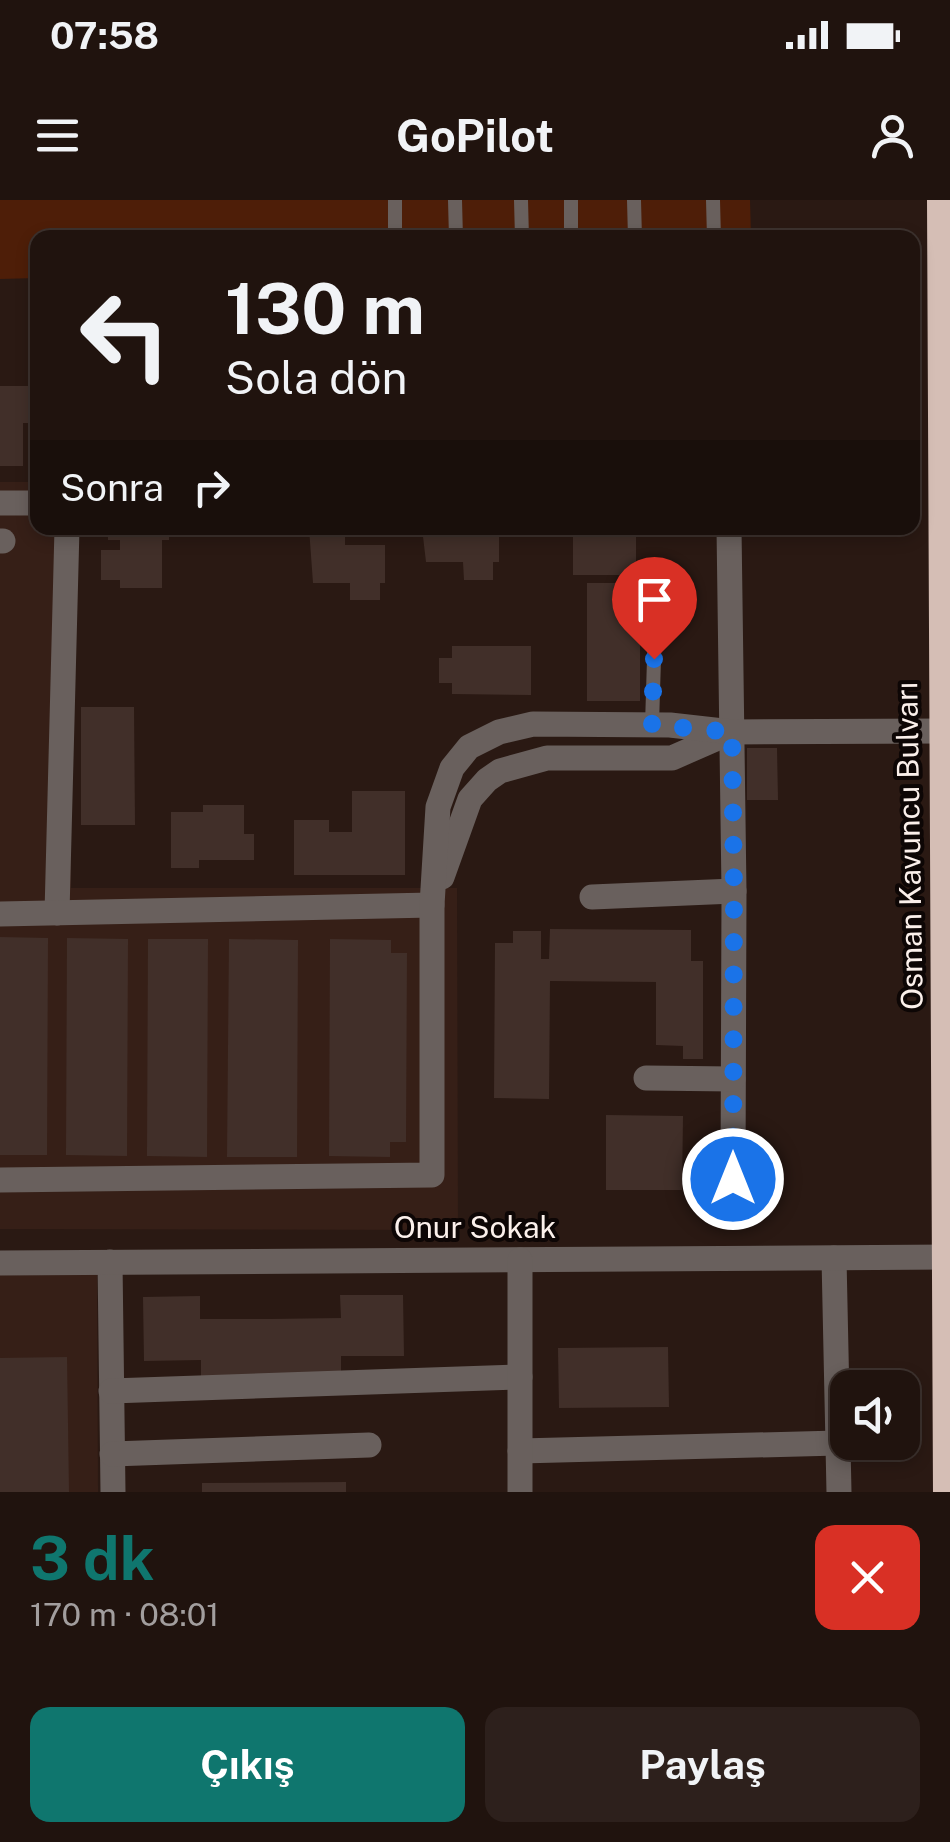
<!DOCTYPE html>
<html lang="tr">
<meta charset="utf-8">
<style>
body{margin:0;font-family:"Public Sans",sans-serif;background:#2d201c;color:#f1f3f6;height:100vh;display:flex;flex-direction:column;font-size:38px;white-space:nowrap}
*{box-sizing:border-box;margin:0}
p{font-size:32px;color:#a29e9e}
.icon{flex:none;width:55px;height:55px;fill:none;stroke:currentColor;stroke-width:2;stroke-linecap:round;stroke-linejoin:round}
.map{position:relative;height:1292px;overflow:hidden}
.drawer{display:flex;flex-direction:column;background:#20130e;flex:1}
.drawer>*{flex:none}
.guide{position:absolute;left:30px;top:30px;width:890px;height:305px;border-radius:20px;box-shadow:0 5px 15px #0003,0 0 0 2px #3d322e;background:#20130e;color:#f1f3f6;overflow:hidden}
.tools{position:absolute;left:830px;top:1170px;display:grid;gap:20px}
.tools a{display:grid;place-items:center;width:90px;height:90px;border-radius:20px;background:#20130e;box-shadow:0 5px 15px #0003,0 0 0 2px #3d322e;font-size:50px}
.pin{position:absolute;display:grid;place-items:center;width:85px;height:85px;color:#fff;margin:-102px -42px;border-radius:50% 50% 50% 0;rotate:-45deg;box-shadow:0 0 10px #0007}
.pin .icon{rotate:45deg}
.me{position:absolute;width:110px;margin:-55px;rotate:0deg;stroke-linejoin:round;filter:drop-shadow(0 0 8px #0008)}
.turn{display:flex;align-items:center;gap:35px;height:210px;padding:0 30px;font-size:45px}
.turn .icon{width:130px;height:130px;stroke-width:2.5}
.turn b{display:block;font-size:70px;line-height:85px}
.then{display:flex;align-items:center;height:95px;padding:0 30px;background:#0003;gap:20px;font-size:38px}
.round{display:grid;place-items:center;flex:none;width:105px;height:105px;border-radius:20px;background:#2d201c}
.overview{display:flex;align-items:center;justify-content:space-between;height:170px;padding:0 30px}
h1{font-size:60px;font-weight:700;line-height:75px;color:#0f766e}
.action{display:flex;gap:20px;margin-top:auto;padding:20px 30px}
.action a{flex:1;height:115px;border-radius:20px;background:#0f766e;color:#fff;font-size:40px;font-weight:700;line-height:115px;text-align:center}
.action a+a{background:#2d201c;color:#f1f3f6}
.status{display:flex;justify-content:space-between;align-items:center;height:70px;padding:0 50px;background:#20130e;direction:ltr}
.status svg{height:28px;fill:currentColor}
header{display:flex;justify-content:space-between;align-items:center;height:130px;padding:0 30px;background:#20130e;font-size:45px;font-weight:700}
.map>svg:first-child{display:block}
.built{fill:#361f17}
.green{fill:#4e1e08}
.building{fill:#412f29}
.lines{fill:none;stroke-linecap:round;stroke-linejoin:round}
.lane{stroke:#69605d;stroke-width:14}
.street{stroke:#69605d;stroke-width:25}
.highway{stroke:#d5beb5;stroke-width:30}
.route{stroke:#1a73e8;stroke-width:18;stroke-dasharray:0 32.4}
.labels{text-anchor:middle;stroke-width:8;stroke-linejoin:round;paint-order:stroke}
.street-label{font-size:30px;fill:#fbf0eb;stroke:#0d0605}
</style>
<div class="status"><b>07:58</b><svg viewBox="0 0 49 12"><path d="M0 12V9h3v3zM5 12V6h3v6zM10 12V3h3v9zM15 12V0h3v12zM26 1h20v11H26zM47 4h2v5h-2z"/></svg></div>
<header><svg class="icon" aria-label="menu" viewBox="0 0 24 24"><path d="M4 6h16M4 12h16M4 18h16"/></svg>GoPilot<svg class="icon" aria-label="person" viewBox="0 0 24 24"><circle cx="12" cy="8" r="4"/><path d="M4 21q1-7 8-7t8 7"/></svg></header>
<div class="map">
<svg width="950" height="1292" viewBox="0 0 950 1292">
<rect width="100%" height="100%" fill="#2a1913"/>
<g class="built">
<polygon points="0,282 37,282 38,328 69,328 71,688 457,688 458,1030 0,1029"/>
<polygon points="0,1074 97,1074 98,1292 0,1292"/>
</g>
<polygon class="green" points="0,0 750,0 751,37 38,38 37,78 0,79"/>
<g class="building">
<polygon points="0,186 29,186 29,223 23,223 23,266 0,266"/>
<polygon points="108,328 169,328 169,340 162,340 162,388 120,388 120,380 101,380 101,350 120,350 120,340 108,340"/>
<polygon points="309,328 345,328 345,345 385,345 385,383 380,383 380,400 350,400 350,383 313,383"/>
<polygon points="422,328 499,328 499,362 493,362 493,380 464,380 463,362 426,362"/>
<rect x="573" y="328" width="63" height="47"/>
<rect x="587" y="383" width="53" height="118"/>
<polygon points="452,446 531,446 531,495 452,494 452,483 439,483 439,458 452,458"/>
<polygon points="81,507 134,507 135,625 81,625"/>
<polygon points="747,548 777,548 778,600 747,600"/>
<polygon points="352,591 405,591 405,675 294,675 294,620 329,620 329,632 352,632"/>
<polygon points="203,605 244,605 244,634 254,634 254,660 199,660 199,668 171,668 171,612 203,612"/>
<polygon points="550,729 691,730 691,761 703,761 703,859 683,859 683,846 656,845 656,782 550,781 549,899 494,898 495,743 513,743 513,731 541,731 541,759 549,759"/>
<polygon points="0,737 48,738 47,955 0,955"/>
<polygon points="67,738 128,739 127,956 66,955"/>
<polygon points="148,739 208,739 207,957 147,956"/>
<polygon points="229,739 298,740 297,957 227,957"/>
<polygon points="330,739 391,740 391,753 407,753 406,942 390,942 390,957 329,956"/>
<polygon points="606,915 683,916 682,990 606,990"/>
<polygon points="340,1095 403,1095 404,1156 341,1156 341,1178 201,1179 201,1160 144,1161 143,1097 200,1096 200,1119 270,1119 341,1118"/>
<polygon points="668,1147 669,1207 559,1208 558,1148"/>
<polygon points="67,1157 69,1292 0,1292 0,1158"/>
<polygon points="346,1282 346,1292 202,1292 202,1283"/>
</g>
<g class="lines">
<g class="lane">
<polyline points="455,0 456,38"/>
<polyline points="521,0 522,38"/>
<polyline points="571,0 571,38"/>
<polyline points="634,0 635,38"/>
<polyline points="713,0 714,38"/>
<polyline points="395,38 395,0"/>
<polyline points="652,525 656,393"/>
</g>
<g class="street">
<polyline points="0,303 38,303"/>
<polyline points="729,328 734,691 733,979"/>
<polyline points="0,341 3,341"/>
<polyline points="442,677 470,599 487,580 500,571 547,558 672,558 729,533"/>
<polyline points="592,697 734,691"/>
<polyline points="57,713 67,328"/>
<polyline points="0,714 432,705"/>
<polyline points="646,878 733,879"/>
<polyline points="0,980 432,975 432,705 438,607 452,568 469,547 499,532 533,524 670,525 732,532 943,531"/>
<polyline points="834,1058 839,1292"/>
<polyline points="110,1062 113,1292"/>
<polyline points="0,1063 950,1057"/>
<polyline points="111,1191 520,1177"/>
<polyline points="520,1251 838,1243"/>
<polyline points="112,1254 369,1245"/>
<polyline points="520,1292 520,1060"/>
</g>
<polyline class="highway" points="942,0 948,1292"/>
</g>
<g class="lines">
<polyline class="route" points="654,459 652,525 732,532 734,691 733,979"/>
</g>
<g class="labels">
<g class="street-label">
<text transform="translate(910 646) rotate(-91)" y="10">Osman Kavuncu Bulvarı</text>
<text x="475" y="1038">Onur Sokak</text>
</g>
</g>
</svg>
<div class="tools">
<a><svg class="icon" aria-label="sound" viewBox="0 0 24 24"><path d="M4 9h4l5-4v14l-5-4H4zM17 9q2 3 0 6"/></svg></a>
</div>
<div class="pin" style="left:654px;top:459px;background:#d93025"><svg class="icon" aria-label="arrive" viewBox="0 0 24 24"><path d="M6 21V4h12l-3 4 3 4H6"/></svg></div>
<svg class="me" style="left:733px;top:979px" viewBox="-20 -20 40 40"><circle r="17" fill="#1a73e8" stroke="#fff" stroke-width="3"/><path d="M0-11L8 9 0 5-8 9z" fill="#fff"/></svg>
<div class="guide">
<div class="turn"><svg class="icon" aria-label="left" viewBox="0 0 24 24"><path d="M17 20v-9H6M10 6l-5 5 5 5"/></svg><div><b>130 m</b>Sola dön</div></div>
<div class="then">Sonra<svg class="icon" aria-label="right" viewBox="0 0 24 24"><path d="M7 20v-9h11M14 6l5 5-5 5"/></svg></div>
</div>
</div>
<section class="drawer">
<div class="overview"><div><h1>3 dk</h1><p>170 m · 08:01</p></div><a class="round" style="background:#d93025;color:#fff"><svg class="icon" aria-label="close" viewBox="0 0 24 24"><path d="M6 6l12 12M18 6L6 18"/></svg></a></div>
<div class="action"><a>Çıkış</a><a>Paylaş</a></div>
</section>
